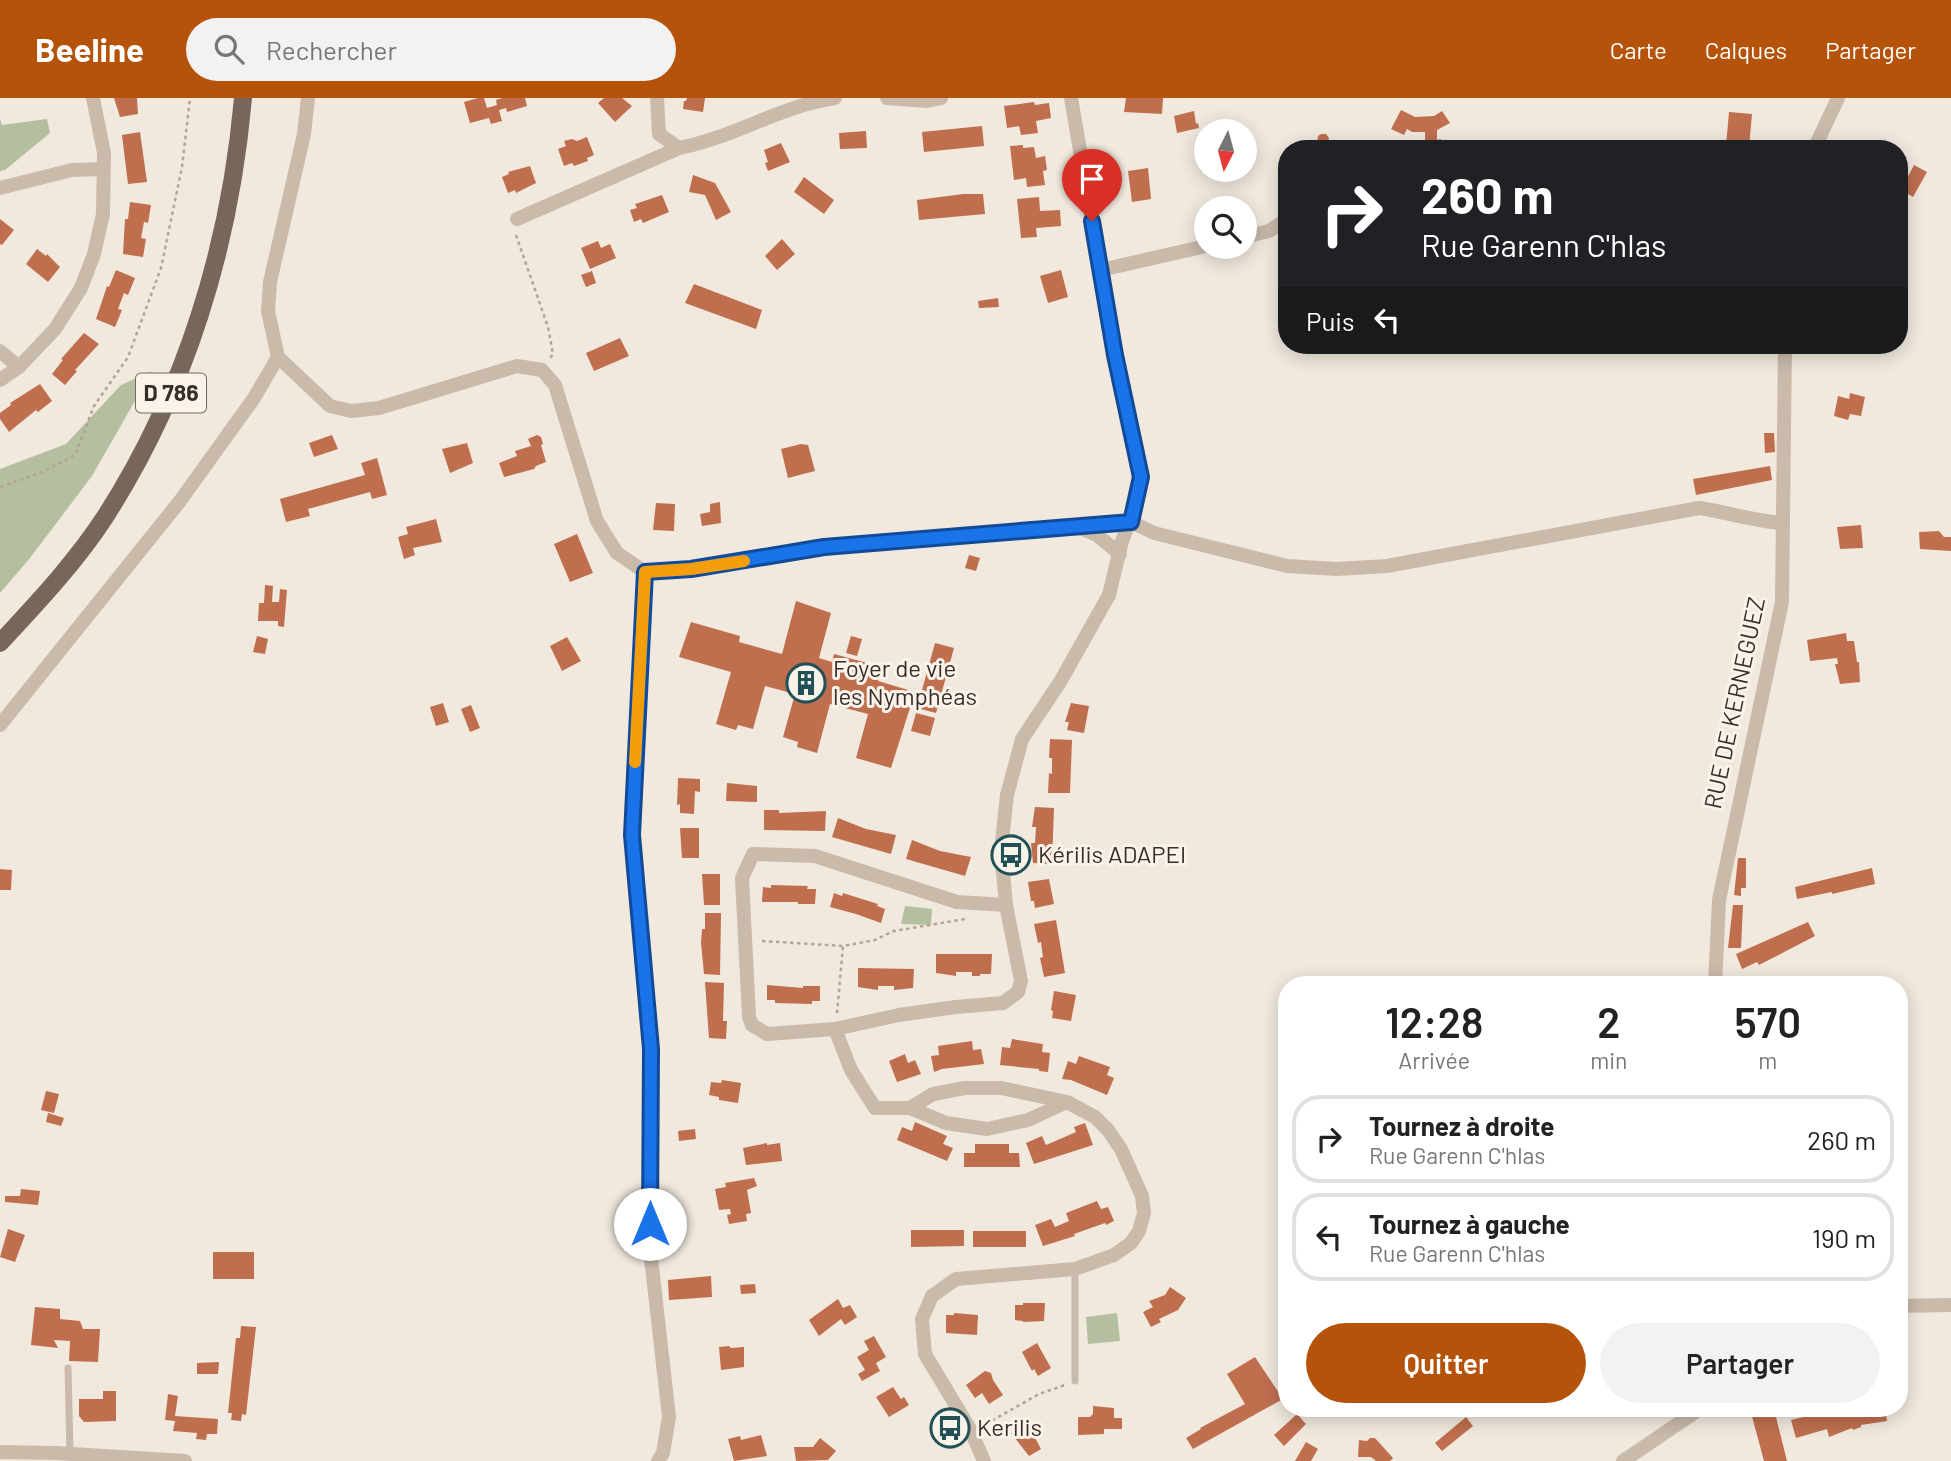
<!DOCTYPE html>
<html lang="fr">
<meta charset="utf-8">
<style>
body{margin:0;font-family:Barlow,sans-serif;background:#f2f2f2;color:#222;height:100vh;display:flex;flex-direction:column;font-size:26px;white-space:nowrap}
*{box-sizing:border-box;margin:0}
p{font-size:23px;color:#767676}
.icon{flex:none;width:38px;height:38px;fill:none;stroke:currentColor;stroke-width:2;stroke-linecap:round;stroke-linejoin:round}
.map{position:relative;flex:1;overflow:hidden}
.side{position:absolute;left:1278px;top:878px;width:630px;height:441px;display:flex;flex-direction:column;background:#fff;border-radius:28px;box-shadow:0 4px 18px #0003}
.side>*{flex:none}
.guide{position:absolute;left:1278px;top:42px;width:630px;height:214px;border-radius:28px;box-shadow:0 4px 18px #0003;background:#202124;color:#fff;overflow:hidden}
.needle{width:46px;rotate:186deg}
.buttons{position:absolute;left:1194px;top:21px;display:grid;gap:14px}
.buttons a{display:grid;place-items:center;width:63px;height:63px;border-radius:50%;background:#fff;box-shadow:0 4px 18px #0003;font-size:35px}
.pin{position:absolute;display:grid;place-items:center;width:60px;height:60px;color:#fff;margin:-72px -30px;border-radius:50% 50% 50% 0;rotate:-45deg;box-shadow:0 0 7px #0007}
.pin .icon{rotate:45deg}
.me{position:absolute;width:77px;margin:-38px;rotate:0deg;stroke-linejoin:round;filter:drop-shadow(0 0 5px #0008)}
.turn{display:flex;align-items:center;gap:24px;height:147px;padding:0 28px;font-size:32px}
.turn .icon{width:91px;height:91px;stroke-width:2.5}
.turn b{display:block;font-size:49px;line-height:60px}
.then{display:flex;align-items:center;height:66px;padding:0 28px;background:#0003;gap:14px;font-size:26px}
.eta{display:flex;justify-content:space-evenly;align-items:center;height:119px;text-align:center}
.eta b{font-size:42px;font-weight:600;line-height:49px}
.primary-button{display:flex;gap:14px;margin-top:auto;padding:14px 28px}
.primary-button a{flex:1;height:80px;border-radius:42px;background:#b45309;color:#fff;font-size:28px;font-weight:600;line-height:80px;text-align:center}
.primary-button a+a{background:#f2f2f2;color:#222}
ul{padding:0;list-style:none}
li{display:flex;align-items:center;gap:21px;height:88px;margin:0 14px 10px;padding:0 14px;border:4px solid #e0e0e0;border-radius:28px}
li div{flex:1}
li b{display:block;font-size:26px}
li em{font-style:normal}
header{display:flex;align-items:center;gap:42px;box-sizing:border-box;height:98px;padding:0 35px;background:#b45309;color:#fff}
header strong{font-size:33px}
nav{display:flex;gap:38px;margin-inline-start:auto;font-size:24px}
.search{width:490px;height:63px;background:#f2f2f2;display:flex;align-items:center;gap:18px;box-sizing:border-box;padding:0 24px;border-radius:38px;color:#767676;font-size:26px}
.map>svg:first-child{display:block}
.green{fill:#b3bf9f}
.building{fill:#bf6f4e}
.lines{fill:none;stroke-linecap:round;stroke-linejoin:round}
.path{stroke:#b4a495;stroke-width:2.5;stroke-dasharray:3.5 3.5;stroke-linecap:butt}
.service{stroke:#c9baaa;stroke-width:7}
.minor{stroke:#c9baaa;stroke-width:14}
.primary{stroke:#78665b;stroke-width:18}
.route-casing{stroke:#114b97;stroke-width:18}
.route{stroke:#1a73e8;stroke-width:12}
.slow{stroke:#f59e0b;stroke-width:12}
.labels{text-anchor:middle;stroke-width:6;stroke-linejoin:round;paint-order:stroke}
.shield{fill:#f9f3ea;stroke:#716963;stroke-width:2}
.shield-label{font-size:23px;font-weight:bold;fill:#372e29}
.poi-label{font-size:24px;fill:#372e29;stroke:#f9f3ea;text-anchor:start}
.street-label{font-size:24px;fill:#372e29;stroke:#f9f3ea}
</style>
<header>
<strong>Beeline</strong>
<div class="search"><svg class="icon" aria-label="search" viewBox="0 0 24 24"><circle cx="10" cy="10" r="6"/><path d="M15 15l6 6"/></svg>Rechercher</div>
<nav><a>Carte</a><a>Calques</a><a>Partager</a></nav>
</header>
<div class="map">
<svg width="1951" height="1363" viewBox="0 0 1951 1363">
<rect width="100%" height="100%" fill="#f1e9de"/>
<g class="green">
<polygon points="0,21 2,27 47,21 50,35 5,72 0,73"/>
<polygon points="152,273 92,378 30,460 0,495 0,371 66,346 121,287"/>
<polygon points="905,808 932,811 931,827 901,826"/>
<polygon points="1117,1215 1120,1243 1088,1246 1086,1219"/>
</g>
<g class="building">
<polygon points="114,0 137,0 138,16 120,19"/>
<polygon points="478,0 484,0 487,10 497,7 496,2 502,0 525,0 527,8 507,14 506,10 499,12 502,23 491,26 489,20 470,25 464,4"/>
<polygon points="604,0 622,0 632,8 615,24 598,5"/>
<polygon points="687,0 705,0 703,14 683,11 684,3 686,3"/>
<polygon points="1126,0 1163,0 1162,16 1124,14"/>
<polygon points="1034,4 1035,7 1049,5 1051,20 1036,23 1038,35 1021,37 1019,28 1007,30 1004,8"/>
<polygon points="1401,12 1415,19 1434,18 1442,13 1450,25 1437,32 1437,42 1441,41 1441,51 1425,51 1425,34 1412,34 1407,31 1404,37 1391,31"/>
<polygon points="1194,13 1196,26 1198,25 1199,30 1177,35 1174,18"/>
<polygon points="1729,14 1752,16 1749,49 1726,48"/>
<polygon points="982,28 984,48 924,54 922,34"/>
<polygon points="866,33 867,50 840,51 839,35"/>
<polygon points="140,34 147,84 128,86 122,37"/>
<polygon points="1321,36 1326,36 1329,40 1328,46 1353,51 1316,51 1318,38"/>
<polygon points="587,39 594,57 587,60 588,63 574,68 572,65 564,68 558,51 566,48 564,43 572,41 577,43"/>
<polygon points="781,45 790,64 768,73 765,65 768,64 764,52"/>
<polygon points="1023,47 1023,50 1034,49 1036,60 1045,58 1047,72 1043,73 1045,87 1027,89 1026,80 1014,82 1010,48"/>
<polygon points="1914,67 1927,74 1913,99 1901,92"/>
<polygon points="530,68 536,85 516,95 515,92 508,95 502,79 509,76 508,74"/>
<polygon points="1148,70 1151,101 1132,104 1128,73"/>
<polygon points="693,77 715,85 731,114 716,122 705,97 689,94"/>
<polygon points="804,79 834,102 824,116 794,94"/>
<polygon points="963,96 983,96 985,116 919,122 917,102"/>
<polygon points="662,97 669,114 643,125 641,121 634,124 630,112 637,110 635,106"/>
<polygon points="1039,99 1040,113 1060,112 1061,128 1036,130 1037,139 1021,140 1017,101"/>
<polygon points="130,104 151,107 148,125 144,124 141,140 146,141 143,159 123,156 125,121 128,121"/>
<polygon points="0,121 14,132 2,147 0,146"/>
<polygon points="782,141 795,156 777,172 765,158"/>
<polygon points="598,143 601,150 610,146 616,160 590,171 581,150"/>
<polygon points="37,151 46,158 47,156 60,169 48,184 26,166"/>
<polygon points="116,172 135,180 128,197 124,195 118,211 122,212 115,229 96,221 107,188 109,189"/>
<polygon points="1061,172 1068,199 1048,205 1040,178"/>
<polygon points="592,173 596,185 586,189 581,177"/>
<polygon points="694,186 762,212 756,231 685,205"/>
<polygon points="998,200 999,209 979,210 978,203"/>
<polygon points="84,235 99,246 75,272 77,273 65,287 52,276 63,262 61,261"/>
<polygon points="620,240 629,258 594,273 586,255"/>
<polygon points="40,286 52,303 38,314 36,312 9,334 0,321 0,315 11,307 10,305"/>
<polygon points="1850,295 1865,299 1861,318 1850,316 1848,322 1834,318 1838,298 1849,301"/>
<polygon points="1764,335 1774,335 1775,354 1765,355"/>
<polygon points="332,337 338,351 314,359 309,345"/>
<polygon points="537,337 541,339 543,346 541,347 546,364 536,368 534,371 504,379 499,365 517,358 515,353 531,348 528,341"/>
<polygon points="467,345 473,365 450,375 442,351"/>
<polygon points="801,346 808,347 815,373 788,380 781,351"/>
<polygon points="377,360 387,397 372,401 370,394 308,411 310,418 286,424 280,401 365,377 361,365"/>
<polygon points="1770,368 1772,382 1696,397 1693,381"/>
<polygon points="720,404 721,425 702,428 700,416 710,414 710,406"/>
<polygon points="656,405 675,406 674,433 653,432"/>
<polygon points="436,421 442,444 413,450 415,457 404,461 398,439 408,436 406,429"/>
<polygon points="1861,427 1863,450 1840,451 1837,429"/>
<polygon points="1939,433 1944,439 1951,439 1951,453 1920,451 1919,434"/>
<polygon points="577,436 593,475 570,484 554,446"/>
<polygon points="969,457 980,460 976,473 965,470"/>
<polygon points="265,487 273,488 272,504 279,504 280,491 287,492 284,529 278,528 278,523 258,523 259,505 264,505"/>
<polygon points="796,503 831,515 819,560 832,564 834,556 882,569 878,583 915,594 891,670 856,660 868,616 830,606 817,655 797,649 798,644 783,639 795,596 765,588 753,631 738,627 736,632 716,626 731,574 679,559 691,524 740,538 739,544 782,556"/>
<polygon points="1846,535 1847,543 1854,543 1857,564 1859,564 1860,584 1840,586 1835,566 1838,566 1837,560 1810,563 1807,542"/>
<polygon points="257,538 268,541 265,556 253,554"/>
<polygon points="851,538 862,541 857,558 846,555"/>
<polygon points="567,539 581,563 562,573 550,548"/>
<polygon points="935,545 954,550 936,615 917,610"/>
<polygon points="443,605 449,624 436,628 430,609"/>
<polygon points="1071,605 1089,608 1084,635 1067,632 1069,624 1065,624"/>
<polygon points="471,607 480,630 470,634 461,611"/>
<polygon points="916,615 935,620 930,638 911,633"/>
<polygon points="1050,641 1072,642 1070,695 1048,695 1049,675 1052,676 1052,660 1049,660"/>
<polygon points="678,680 700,681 700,694 695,693 694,716 680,715 680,706 677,707"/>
<polygon points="727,685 757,688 757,704 726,703"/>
<polygon points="1035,709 1054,710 1052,766 1033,765 1031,745 1035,745 1036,729 1032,729"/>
<polygon points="764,712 779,712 779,715 826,713 825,733 764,732"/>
<polygon points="838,720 866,731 896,737 891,756 832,739"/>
<polygon points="680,730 699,730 699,760 682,760"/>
<polygon points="912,742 940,753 971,759 965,778 906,761"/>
<polygon points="1738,760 1746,760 1746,790 1741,790 1741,798 1734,797"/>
<polygon points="1872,770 1875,786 1832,796 1832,794 1797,801 1795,789"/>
<polygon points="0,771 12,772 11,792 0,792"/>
<polygon points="702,776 720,776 720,807 704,807"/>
<polygon points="1049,781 1054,806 1035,810 1034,803 1031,803 1028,784"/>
<polygon points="771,787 808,788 807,791 816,791 815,806 798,806 798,804 762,804 763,789 771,790"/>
<polygon points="834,795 842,798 843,795 878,806 877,808 885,811 881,825 856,816 830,809"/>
<polygon points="1733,807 1743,807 1741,850 1728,850"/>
<polygon points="705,815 721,815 720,877 704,876 701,845 702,831 705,831"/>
<polygon points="1056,822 1065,875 1044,879 1040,860 1043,859 1042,852 1041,844 1038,845 1034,826"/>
<polygon points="1808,824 1815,838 1759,867 1757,864 1742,871 1736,856"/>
<polygon points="936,856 992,856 991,876 980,876 980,878 972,878 972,874 956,874 956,878 936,875"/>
<polygon points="858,870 914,871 913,890 894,892 894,888 878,888 878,892 858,889"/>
<polygon points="1692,879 1692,887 1662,887 1662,880"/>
<polygon points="705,884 724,885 723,923 727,923 726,941 709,940"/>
<polygon points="767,887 803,890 803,888 820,888 820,903 812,903 812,906 775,905 775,902 767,902"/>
<polygon points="1054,893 1076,897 1071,923 1052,920 1053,913 1051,912"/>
<polygon points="1012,941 1043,946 1042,954 1050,955 1048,974 1039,973 1039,971 1000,967 1002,949 1010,950"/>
<polygon points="972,943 973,952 981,951 984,966 942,971 934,974 931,958 939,957 938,948"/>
<polygon points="905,956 908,965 915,962 921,976 897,984 889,963"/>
<polygon points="1079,958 1110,969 1107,977 1114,980 1107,997 1071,982 1062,981 1068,963 1076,966"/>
<polygon points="722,982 741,985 738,1005 719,1002 719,999 709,997 711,984 721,985"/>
<polygon points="46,993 59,996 54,1015 41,1012"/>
<polygon points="48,1015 64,1020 61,1028 46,1024"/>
<polygon points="915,1024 947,1038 943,1046 953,1050 947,1063 897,1042 902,1029 912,1033"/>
<polygon points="1085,1025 1093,1047 1034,1066 1026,1045 1042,1038 1046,1047 1076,1034 1074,1029"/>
<polygon points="695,1031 696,1041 679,1043 678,1033"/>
<polygon points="767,1045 767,1047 780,1045 782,1063 746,1067 743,1050"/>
<polygon points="975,1046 1009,1046 1009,1055 1019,1055 1020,1069 964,1069 964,1055 975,1055"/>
<polygon points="754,1080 757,1088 747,1092 751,1115 746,1116 747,1123 729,1126 727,1117 731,1116 730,1111 719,1112 715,1091 726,1089 725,1085"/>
<polygon points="21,1091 40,1093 38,1107 5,1104 5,1098 20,1098"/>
<polygon points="1097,1103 1101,1111 1108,1109 1114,1123 1106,1127 1105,1125 1074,1136 1075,1138 1043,1148 1035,1127 1051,1121 1055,1129 1069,1123 1066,1115"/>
<polygon points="8,1131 25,1137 15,1164 0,1159"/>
<polygon points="911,1132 964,1132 964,1148 911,1149"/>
<rect x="973" y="1133" width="53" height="16"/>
<rect x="213" y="1154" width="41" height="27"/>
<polygon points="711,1178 712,1199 669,1202 668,1182"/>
<polygon points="755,1186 756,1195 741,1196 740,1187"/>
<polygon points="1170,1189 1186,1200 1178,1212 1159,1221 1161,1224 1151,1229 1143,1214 1153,1209 1149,1203 1165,1197"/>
<polygon points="838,1201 843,1210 850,1207 857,1219 845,1227 841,1221 819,1238 809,1222"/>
<polygon points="1023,1205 1045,1205 1044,1223 1023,1224 1023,1223 1015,1222 1015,1207 1023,1207"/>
<polygon points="35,1209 60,1211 60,1221 80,1223 83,1231 100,1231 98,1264 69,1263 70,1243 54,1242 58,1250 31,1247"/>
<polygon points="954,1215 978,1217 977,1237 946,1235 946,1217 954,1217"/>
<polygon points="241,1228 256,1229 246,1317 242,1316 241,1323 231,1322 232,1315 228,1315 236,1240 240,1240"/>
<polygon points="874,1238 886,1259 876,1265 880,1273 862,1283 858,1276 865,1272 857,1259 869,1252 864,1243"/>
<polygon points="1037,1245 1051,1270 1038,1278 1034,1271 1032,1273 1022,1254"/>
<polygon points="729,1248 731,1250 744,1249 744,1269 721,1272 719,1249"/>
<polygon points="1255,1259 1283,1301 1193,1351 1186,1340 1201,1331 1200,1330 1245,1306 1227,1276"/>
<polygon points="219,1264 218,1276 197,1276 197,1265"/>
<polygon points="985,1273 991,1275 993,1282 1003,1297 989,1306 982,1295 975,1300 966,1287"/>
<polygon points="893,1289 901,1301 904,1299 909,1307 889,1319 876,1299"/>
<polygon points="103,1293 116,1293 116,1323 84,1324 79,1318 79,1301 103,1301"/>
<polygon points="168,1296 178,1298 175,1318 218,1321 217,1336 207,1336 206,1342 196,1341 197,1335 173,1333 175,1323 165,1322"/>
<polygon points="1093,1308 1114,1310 1114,1320 1122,1320 1122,1331 1104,1331 1104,1336 1078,1337 1078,1319 1090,1319 1093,1316"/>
<polygon points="1750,1311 1774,1311 1787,1363 1764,1363"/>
<polygon points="1836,1311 1885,1311 1887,1323 1861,1327 1861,1329 1853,1332 1852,1330 1829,1339 1827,1331 1796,1340 1791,1322"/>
<polygon points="1297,1316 1306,1326 1284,1348 1274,1337"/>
<polygon points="1466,1319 1473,1328 1442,1353 1435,1345"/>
<polygon points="1027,1325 1041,1351 1029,1358 1011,1335"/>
<polygon points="761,1337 767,1358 734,1363 728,1341 740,1338 741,1342"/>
<polygon points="820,1340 836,1353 828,1362 796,1363 794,1349 813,1349"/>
<polygon points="1370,1340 1375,1340 1393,1360 1390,1363 1376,1363 1371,1359 1358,1359 1359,1342 1367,1343"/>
<polygon points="1306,1344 1318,1351 1311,1363 1295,1363"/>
</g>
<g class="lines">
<g class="path">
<polyline points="516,137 548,229 553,256 550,260"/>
<polyline points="0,389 42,374 75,357 94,308 128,259 161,170 182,69 190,0"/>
<polyline points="762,843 843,848 875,842 894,833 965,821"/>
<polyline points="837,915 843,848"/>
<polyline points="986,1326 1039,1296 1065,1287"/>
</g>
<g class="service">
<polyline points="68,1270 70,1356"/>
<polyline points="1075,1283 1075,1172"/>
</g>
<g class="minor">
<polyline points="308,0 304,36 270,184 268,213 278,259 330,308 351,313 379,310 517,268 542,272 555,287 597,423 617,455 645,474"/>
<path d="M657 0 659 36 679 50C733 40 780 8 835 0"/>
<polyline points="887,0 927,3 941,0"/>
<polyline points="1814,51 1838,0"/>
<polyline points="0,90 72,72 103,71"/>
<polyline points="517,121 679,50"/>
<polyline points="1244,139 1269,133 1286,122"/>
<polyline points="1101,172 1206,148"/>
<polyline points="0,253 19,269"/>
<polyline points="0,282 19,269 55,231 81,190 94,156 103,116 104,55 93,0"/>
<polyline points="1078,429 1097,437 1120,456"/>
<polyline points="0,627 180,403 254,300 278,259"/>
<polyline points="1715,887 1719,802 1782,504 1785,247"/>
<polyline points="835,931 767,936 752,927 749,919 742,780 753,756 815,758 957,804 1006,807"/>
<polyline points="1067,1004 1028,1022 987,1031 946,1025 910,1010 875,1010 851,972 835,931 899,917 956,909 1003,905 1018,894 1021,883 1006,807 1001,752 1007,697 1022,641 1060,584 1109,497 1122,443 1137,405 1141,378 1115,257 1071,0"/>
<polyline points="910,1010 933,996 965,990 1001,990 1067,1004 1095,1019 1108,1032 1121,1051 1142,1098 1144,1115 1139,1133 1131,1145 1114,1157 1075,1171 956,1181 932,1198 922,1221 925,1256 970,1331 984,1363"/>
<polyline points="1899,1208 1951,1207"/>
<polyline points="0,1354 56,1355 185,1363"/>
<path d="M658 1363 663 1355 669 1319 650 1151 651 951 632 737 645 474 691 472 824 449 1131 424 1154 435 1287 468 1337 471 1387 468 1699 410C1727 414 1754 423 1782 425"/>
<polyline points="1623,1363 1700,1311"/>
</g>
<path class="primary" d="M0 545C37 505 75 465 105 419 186 293 230 148 243 0"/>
</g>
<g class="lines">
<g class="route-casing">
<polyline id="route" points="650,1126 651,951 632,737 645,474 691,471 824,449 1131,424 1141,379 1115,257 1092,123"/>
</g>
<use href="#route" class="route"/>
<polyline class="slow" points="635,664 645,474 691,471 744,463"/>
</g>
<defs>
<g id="building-ring" transform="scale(2.0125)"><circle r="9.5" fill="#f9f3ea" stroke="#215056" stroke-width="1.5"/><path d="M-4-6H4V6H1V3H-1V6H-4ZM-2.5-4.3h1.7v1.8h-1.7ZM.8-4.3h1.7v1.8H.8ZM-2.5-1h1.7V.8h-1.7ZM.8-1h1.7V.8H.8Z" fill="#215056"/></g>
<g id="bus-ring" transform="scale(2.0125)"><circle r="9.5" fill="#f9f3ea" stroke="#215056" stroke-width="1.5"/><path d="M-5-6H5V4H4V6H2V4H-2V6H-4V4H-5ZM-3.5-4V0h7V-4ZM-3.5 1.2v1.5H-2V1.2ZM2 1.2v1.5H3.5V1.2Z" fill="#215056"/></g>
</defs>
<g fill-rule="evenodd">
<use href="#building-ring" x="806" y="585"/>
<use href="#bus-ring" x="1011" y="757"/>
<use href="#bus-ring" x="950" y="1330"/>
</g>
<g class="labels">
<rect class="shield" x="136" y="275.5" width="70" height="39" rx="5"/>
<g class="shield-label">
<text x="171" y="303">D 786</text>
</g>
<g class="poi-label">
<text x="833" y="579">Foyer de vie<tspan x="833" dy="28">les Nymphéas</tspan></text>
<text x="1038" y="765">Kérilis ADAPEI</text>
<text x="977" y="1338">Kerilis</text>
</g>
<g class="street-label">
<text transform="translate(1735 605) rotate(-78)" y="8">RUE DE KERNEGUEZ</text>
</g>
</g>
</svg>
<div class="buttons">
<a><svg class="needle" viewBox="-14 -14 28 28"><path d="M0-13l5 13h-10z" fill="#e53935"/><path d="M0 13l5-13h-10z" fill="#767676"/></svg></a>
<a><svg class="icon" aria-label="search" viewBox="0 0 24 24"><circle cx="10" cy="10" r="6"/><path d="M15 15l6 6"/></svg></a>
</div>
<div class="pin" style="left:1092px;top:123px;background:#d93025"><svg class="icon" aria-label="arrive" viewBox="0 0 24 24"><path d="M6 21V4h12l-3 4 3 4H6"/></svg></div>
<svg class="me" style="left:650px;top:1126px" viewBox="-20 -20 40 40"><circle r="19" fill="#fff"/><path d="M0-13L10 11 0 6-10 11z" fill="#1a73e8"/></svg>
<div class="guide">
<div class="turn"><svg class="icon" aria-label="right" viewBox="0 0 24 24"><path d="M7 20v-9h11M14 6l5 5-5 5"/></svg><div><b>260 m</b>Rue Garenn C'hlas</div></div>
<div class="then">Puis<svg class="icon" aria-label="left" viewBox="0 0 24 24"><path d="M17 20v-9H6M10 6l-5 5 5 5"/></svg></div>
</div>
<section class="side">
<div class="eta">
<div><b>12:28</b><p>Arrivée</p></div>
<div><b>2</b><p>min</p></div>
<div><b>570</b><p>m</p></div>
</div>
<ul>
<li><svg class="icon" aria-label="right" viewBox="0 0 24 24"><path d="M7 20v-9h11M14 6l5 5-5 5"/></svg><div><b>Tournez à droite</b><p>Rue Garenn C'hlas</p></div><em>260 m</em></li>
<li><svg class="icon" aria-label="left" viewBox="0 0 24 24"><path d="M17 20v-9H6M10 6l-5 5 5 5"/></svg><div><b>Tournez à gauche</b><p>Rue Garenn C'hlas</p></div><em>190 m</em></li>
</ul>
<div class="primary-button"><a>Quitter</a><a>Partager</a></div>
</section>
</div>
